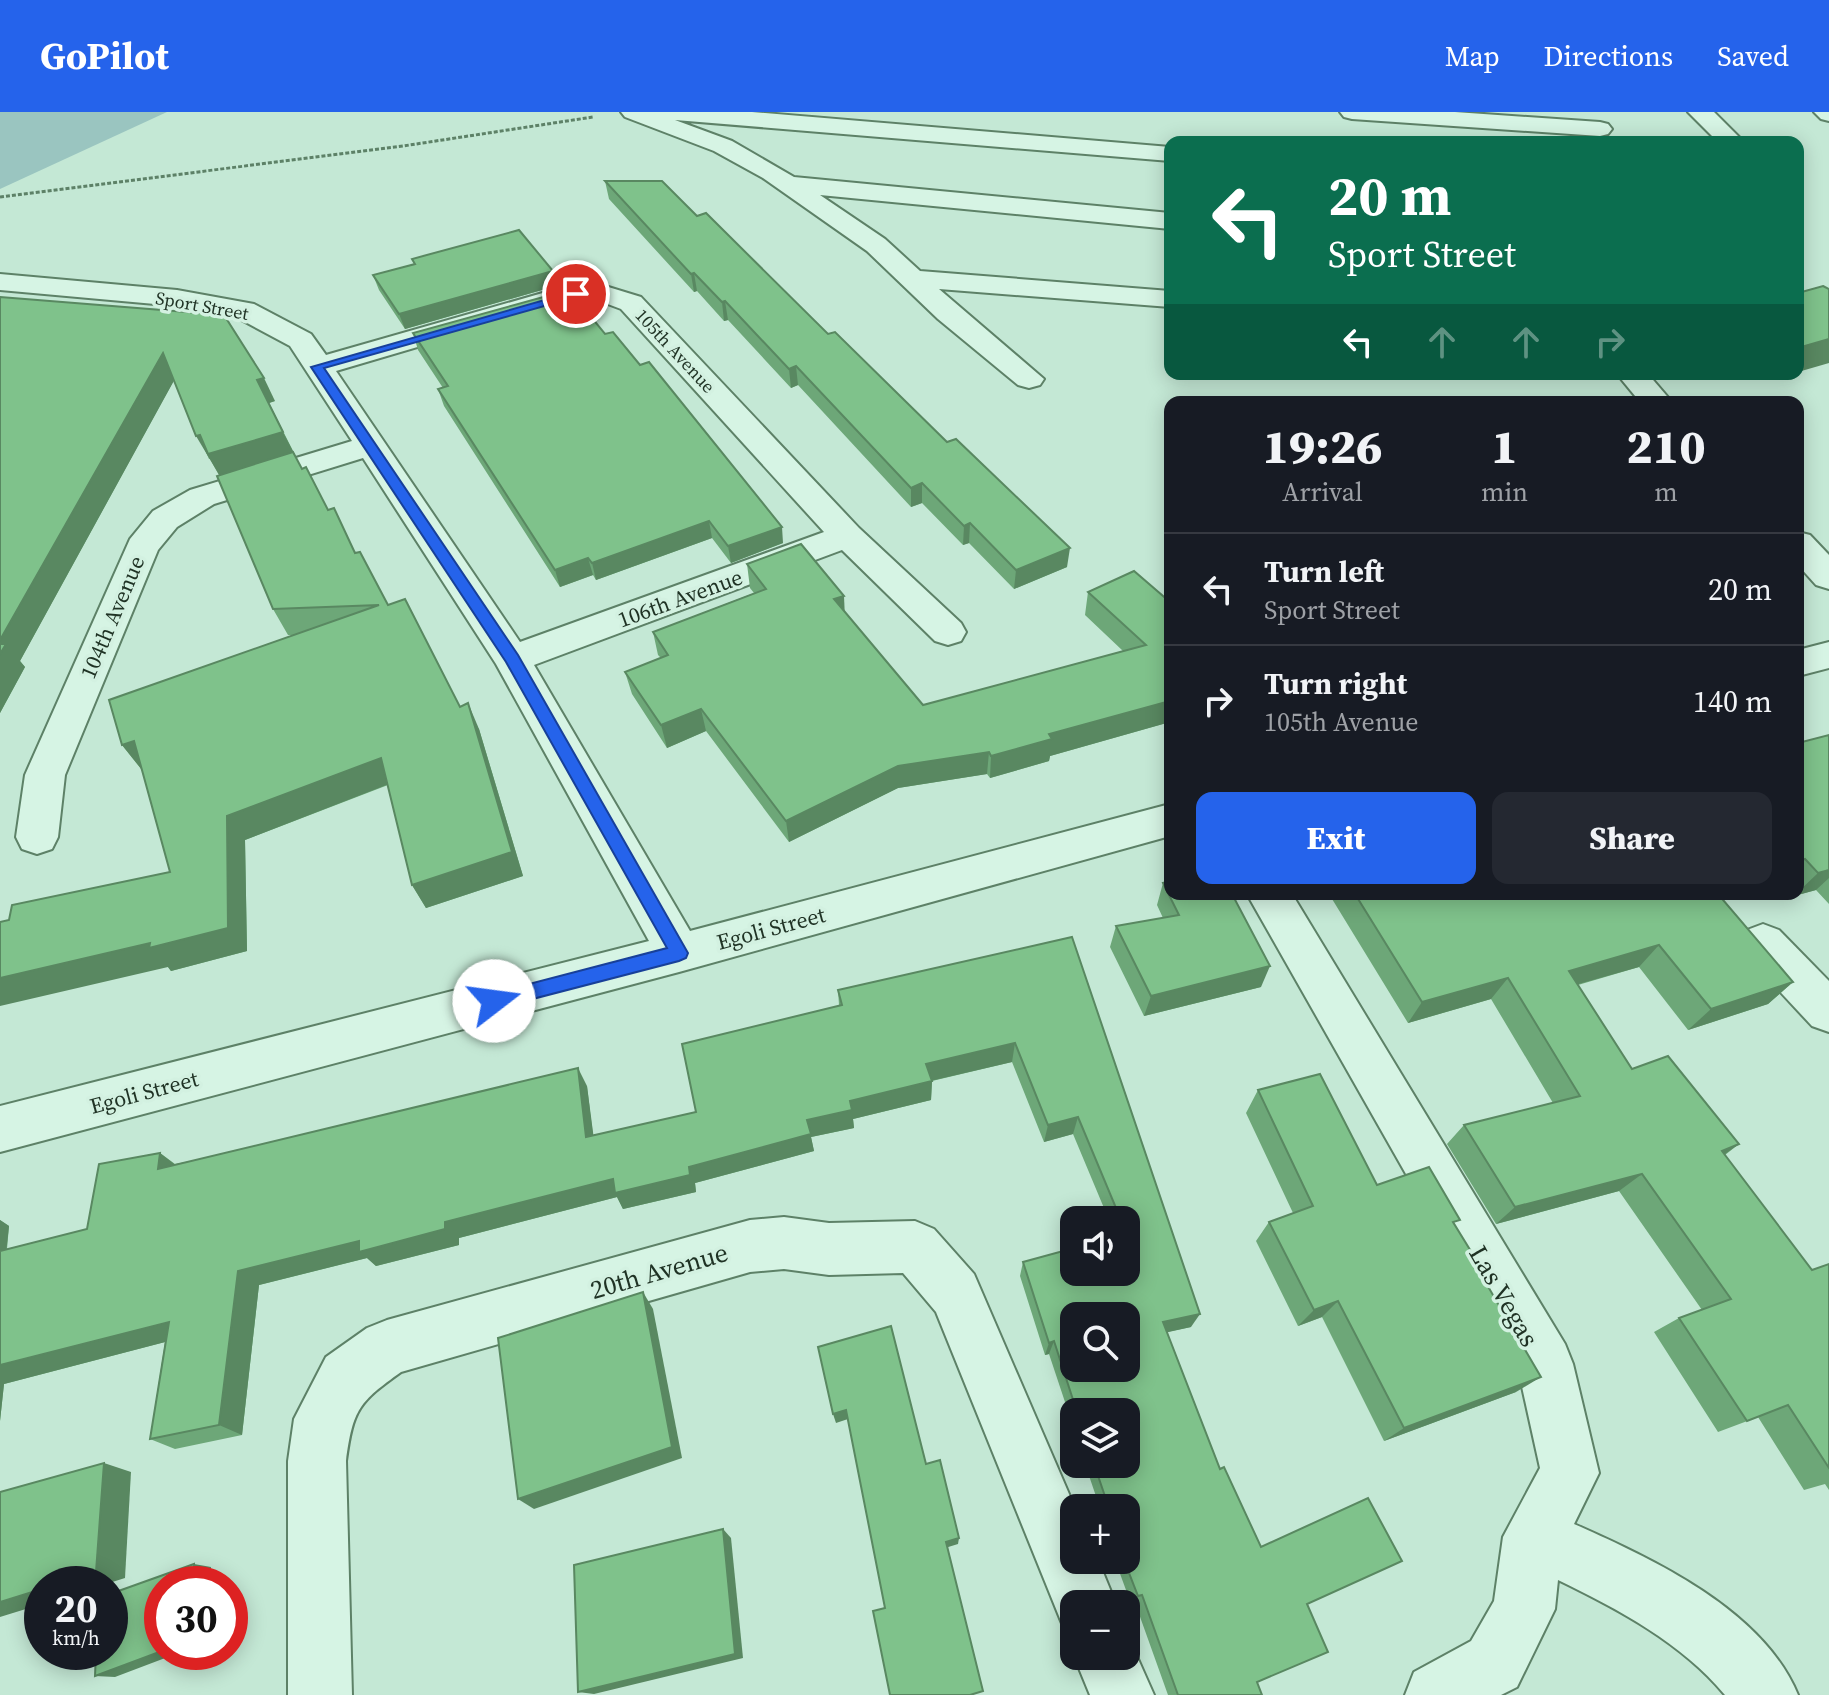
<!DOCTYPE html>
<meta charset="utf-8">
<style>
body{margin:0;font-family:"Source Serif 4",serif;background:#242831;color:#f1f3f6;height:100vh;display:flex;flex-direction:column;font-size:30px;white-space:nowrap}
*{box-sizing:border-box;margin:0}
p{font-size:26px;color:#9ea1a6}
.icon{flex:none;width:44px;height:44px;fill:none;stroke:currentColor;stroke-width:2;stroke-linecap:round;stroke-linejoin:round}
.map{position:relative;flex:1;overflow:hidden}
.side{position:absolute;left:1164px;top:284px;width:640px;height:504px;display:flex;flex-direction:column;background:#171b24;border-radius:16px;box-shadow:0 4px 20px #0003}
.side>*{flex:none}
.hud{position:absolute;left:1164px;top:24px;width:640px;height:244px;border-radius:16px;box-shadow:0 4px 20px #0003;background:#0b6e4f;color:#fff;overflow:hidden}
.fabs{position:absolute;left:1060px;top:1094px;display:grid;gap:16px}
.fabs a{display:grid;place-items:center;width:80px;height:80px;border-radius:16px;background:#171b24;box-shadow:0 4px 20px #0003;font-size:40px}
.speed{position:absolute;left:24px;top:1454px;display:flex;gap:16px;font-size:40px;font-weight:700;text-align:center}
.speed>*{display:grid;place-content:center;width:104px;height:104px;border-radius:50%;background:#171b24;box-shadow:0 4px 20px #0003;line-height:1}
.speed small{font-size:20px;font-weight:400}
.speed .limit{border:12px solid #d22;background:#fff;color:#111}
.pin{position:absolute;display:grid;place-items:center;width:68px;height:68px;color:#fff;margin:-34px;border:4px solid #fff;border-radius:50%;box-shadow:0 2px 8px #0007}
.me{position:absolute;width:88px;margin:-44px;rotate:75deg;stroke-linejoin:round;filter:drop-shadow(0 0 6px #0008)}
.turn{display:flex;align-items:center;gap:28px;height:168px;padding:0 32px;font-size:36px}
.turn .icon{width:104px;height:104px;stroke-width:2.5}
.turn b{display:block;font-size:56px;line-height:68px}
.lanes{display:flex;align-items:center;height:76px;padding:0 32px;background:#0003;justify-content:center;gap:40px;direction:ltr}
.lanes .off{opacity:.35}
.eta{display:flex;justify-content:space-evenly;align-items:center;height:136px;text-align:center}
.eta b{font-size:48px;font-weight:800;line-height:56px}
.action{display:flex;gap:16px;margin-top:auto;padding:16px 32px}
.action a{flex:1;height:92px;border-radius:16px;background:#2563eb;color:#fff;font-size:32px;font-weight:800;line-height:92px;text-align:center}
.action a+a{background:#242831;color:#f1f3f6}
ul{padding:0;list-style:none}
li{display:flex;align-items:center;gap:24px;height:112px;padding:0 32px;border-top:2px solid #363941}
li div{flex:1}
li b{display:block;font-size:30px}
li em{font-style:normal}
header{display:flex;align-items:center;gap:48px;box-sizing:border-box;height:112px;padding:0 40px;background:#2563eb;color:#fff}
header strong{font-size:38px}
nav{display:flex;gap:44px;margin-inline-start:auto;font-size:28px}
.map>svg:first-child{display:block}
.green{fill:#9ac5c0}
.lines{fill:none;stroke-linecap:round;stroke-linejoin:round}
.minor-casing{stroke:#5d8167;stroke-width:4}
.path{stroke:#5d8167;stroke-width:3;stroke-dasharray:4 2;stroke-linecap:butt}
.minor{fill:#d6f4e4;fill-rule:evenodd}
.wall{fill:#6da778}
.shaded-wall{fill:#598861}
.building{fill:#7fc28b;stroke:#598861;stroke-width:2;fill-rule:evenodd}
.route{fill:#2563eb;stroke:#184099;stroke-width:2}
.labels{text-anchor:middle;stroke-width:7;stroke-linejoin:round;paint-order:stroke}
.far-street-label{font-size:18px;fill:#1f3224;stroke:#d3f1e1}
.street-label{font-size:22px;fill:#1f3224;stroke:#d3f1e1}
.near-street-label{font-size:26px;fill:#1f3224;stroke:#d3f1e1}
</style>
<header>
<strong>GoPilot</strong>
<nav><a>Map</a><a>Directions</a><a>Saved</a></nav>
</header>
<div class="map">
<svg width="1829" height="1583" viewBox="0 0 1829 1583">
<rect width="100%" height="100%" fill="#c4e8d5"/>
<polygon class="green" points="0,0 167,0 0,77"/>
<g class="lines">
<g class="minor-casing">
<g id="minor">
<polygon points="621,0 752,0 1170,35 1170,49 675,8 732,29 794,65 1170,101 1170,117 820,83 885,127 920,159 1170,179 1170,195 939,177 1044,267 1040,273 1029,276 1018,273 938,207 867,139 763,66 714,39 625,5"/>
<polygon points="1340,0 1455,0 1600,10 1608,12 1612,17 1608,22 1600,24 1352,7 1344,5"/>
<polygon points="1688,0 1714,0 1744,30 1718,30"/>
<polygon points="1814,0 1829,0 1829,9 1821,7"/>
<path d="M0 162 177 178 254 192 311 222 326 243 560 176 605 174 641 185 859 416 961 511 966 520 961 529 948 533 935 529 842 438 534 553 690 819 1170 692V724L679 860 0 1040V994L649 829 496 552 363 346 214 392 177 415 158 438 65 663 58 725 52 737 37 742 22 737 16 725 25 663 130 427 153 399 190 378 352 329 290 234 236 205 177 194 0 178ZM579 190 605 191 621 197 824 420 520 530 336 259 563 192Z"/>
<polygon points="1617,262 1648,262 1672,290 1640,290"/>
<polygon points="1798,420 1810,423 1829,443 1829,477 1816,473 1798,453"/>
<polygon points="1829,530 1829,556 1798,564 1798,538"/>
<path d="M1247 782H1292L1565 1232 1573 1252 1599 1361 1574 1412C1653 1447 1763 1498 1798 1583H1725C1682 1531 1618 1497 1558 1468L1555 1497 1517 1575 1501 1583H1405L1414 1560 1471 1529 1494 1489 1503 1425 1540 1356 1519 1261Z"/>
<polygon points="1763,812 1779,818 1829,869 1829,920 1812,914 1747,844 1740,831 1747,818"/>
<path d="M784 1105 829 1111 915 1109 934 1117 974 1162 1075 1396 1074 1448H1098L1116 1492H1074V1519L1063 1514 936 1200 903 1161 829 1163 784 1157 750 1160 401 1260C359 1290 353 1297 346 1349L352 1583H288V1349L294 1307 326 1245 367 1216 387 1208 750 1108Z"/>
<polygon points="1126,1520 1154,1583 1090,1583 1074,1544 1126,1544"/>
</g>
</g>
<polyline class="path" points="0,85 403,34 593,5"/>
<use href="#minor" class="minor"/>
</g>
<g class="wall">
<polygon points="605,69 697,104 828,222 1067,455 1014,477 969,431 963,433 922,391 911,395 798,273 791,276 728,208 724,209 697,179 694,180 609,87"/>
<polygon points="412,147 553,159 556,174 405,217 379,178 373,163 414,152"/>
<polygon points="0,185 275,289 269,291 302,357 388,493 460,595 479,617 523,764 426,796 412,773 388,673 245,728 247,839 171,859 168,855 170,760 142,658 122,633 295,523 288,523 273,497 219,363 210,347 209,347 174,268 20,549 25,555 0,601"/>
<polygon points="413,221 605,222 783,431 731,451 712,426 596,468 593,463 560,475 444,294 438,277 443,276 418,238"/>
<polygon points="1764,262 1792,262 1772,268"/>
<polygon points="747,452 845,500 923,593 1123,539 1085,503 1088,480 1134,459 1170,610 1050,644 1049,649 990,666 987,662 898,676 789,730 706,619 667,636 632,582 625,560 661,546 658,543 653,520 754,481 750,476"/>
<polygon points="1829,623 1829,792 1816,778 1794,784 1792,782 1798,782 1798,631"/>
<polygon points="1163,771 1261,875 1144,904 1110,835 1116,814 1163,806 1157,793"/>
<polygon points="1329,782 1739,782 1722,787 1793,870 1768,892 1688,918 1639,855 1578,873 1632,957 1739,1032 1725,1043 1812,1158 1829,1152 1829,1378 1825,1372 1804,1378 1758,1305 1718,1320 1654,1220 1679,1206 1702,1198 1619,1079 1496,1112 1447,1032 1464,1013 1553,991 1491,887 1408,911"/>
<polygon points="1072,825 1191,1215 1167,1220 1220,1357 1261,1435 1307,1492 1257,1570 1262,1583 1168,1583 1134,1488 1130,1489 1115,1448 1126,1448 1126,1396 1100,1396 1085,1352 1126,1352 1126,1300 1074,1300 1074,1317 1049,1242 1045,1243 1020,1164 1023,1150 1126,1160 1126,1108 1109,1108 1073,1022 1044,1030 1012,950 932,969 931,988 853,1007 854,1016 811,1025 814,1039 695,1071 696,1080 623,1097 617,1085 459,1126 459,1133 376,1154 367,1146 259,1173 242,1323 175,1337 150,1327 165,1230 4,1272 0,1309 0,1108 9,1114 7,1137 87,1117 160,1041 175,1052 587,974 593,1024 696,1000 839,893 838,878"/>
<polygon points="1258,978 1377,1073 1455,1113 1472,1141 1470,1143 1516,1280 1384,1329 1322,1205 1298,1214 1256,1129 1269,1110 1293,1101 1246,1001"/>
</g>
<g class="shaded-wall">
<polygon points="553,159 556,174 405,217 399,202"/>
<polygon points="694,161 697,179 694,180 691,162"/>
<polygon points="725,189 728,208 724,209 722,190"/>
<polygon points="1829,227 1829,251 1798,260 1798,236"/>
<polygon points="163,241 176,265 20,549 25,555 0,601 0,528"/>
<polygon points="796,254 798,273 791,276 789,257"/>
<polygon points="1776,262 1792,262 1772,268"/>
<polygon points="264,266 275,289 269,291 257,268"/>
<polygon points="283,320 295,343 221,366 196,324"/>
<polygon points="922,371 922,391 911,395 911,376"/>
<polygon points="709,409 712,426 596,468 592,451"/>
<polygon points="970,411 969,431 963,433 964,414"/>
<polygon points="782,415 783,431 731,451 728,434"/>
<polygon points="1070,436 1067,455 1014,477 1016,458"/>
<polygon points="588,446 593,463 560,475 555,458"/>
<polygon points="844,484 845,507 834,487"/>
<polygon points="1170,589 1170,610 1050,644 1049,649 990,666 991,644 1049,622"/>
<polygon points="468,591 479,617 523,764 426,796 412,773"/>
<polygon points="701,597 706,619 667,636 661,613"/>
<polygon points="134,629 142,658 122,633"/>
<polygon points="989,640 987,662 898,676 789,730 786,709 898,654"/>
<polygon points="381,646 394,670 245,728 247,839 171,859 168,855 0,894 0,866 150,831 227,704"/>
<polygon points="1829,758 1829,766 1816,778 1794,784 1798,782 1798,780 1818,761"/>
<polygon points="1703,782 1739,782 1690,796"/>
<polygon points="1659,833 1639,855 1550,880 1569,859"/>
<polygon points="1270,854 1261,875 1144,904 1151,884"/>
<polygon points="1508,866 1491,887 1408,911 1422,890"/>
<polygon points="1793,870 1768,892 1688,918 1711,897"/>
<polygon points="1015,931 1012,950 926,970 926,952"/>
<polygon points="578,956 587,974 596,1043 586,1025"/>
<polygon points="932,969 931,988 853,1007 854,1016 811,1025 814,1039 695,1071 696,1080 623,1097 617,1085 459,1126 459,1133 376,1154 367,1146 259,1173 242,1323 219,1313 238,1159 613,1067 689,1055 807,1008 850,989"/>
<polygon points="1078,1005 1073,1022 1044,1030 1048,1013"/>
<polygon points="1739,1032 1714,1050 1722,1039"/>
<polygon points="160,1041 182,1058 158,1057"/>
<polygon points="1642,1062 1619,1079 1496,1112 1515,1095"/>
<polygon points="0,1108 9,1114 4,1160 0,1157"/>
<polygon points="643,1180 653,1197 682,1346 534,1397 518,1387"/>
<polygon points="1338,1189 1322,1205 1298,1214 1314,1198"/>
<polygon points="1200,1202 1191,1215 1155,1223 1163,1210"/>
<polygon points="169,1210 192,1223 4,1272 0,1309 0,1253"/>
<polygon points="1054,1229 1049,1242 1045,1243 1049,1231"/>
<polygon points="1541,1265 1516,1280 1384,1329 1404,1316"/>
<polygon points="846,1298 848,1307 836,1311 833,1302"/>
<polygon points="104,1351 131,1360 125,1466 106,1472 59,1472"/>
<polygon points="723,1417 731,1426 743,1546 594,1582 578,1580"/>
<polygon points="959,1426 958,1432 945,1436 946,1430"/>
<polygon points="194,1452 211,1455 210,1472 194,1472"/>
<polygon points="42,1477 42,1492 0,1505 0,1490"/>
<polygon points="162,1539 162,1540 181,1540 115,1565 95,1564"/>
</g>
<g class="building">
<polygon points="605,69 662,69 697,104 706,101 828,222 835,220 947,330 956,327 1070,436 1016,458 970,411 964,414 922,371 911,376 796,254 789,257 725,189 722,190 694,161 691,162"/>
<polygon points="519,118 553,159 399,202 373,163 415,152 412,147"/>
<polygon points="1823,174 1829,177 1829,227 1798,236 1798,181"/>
<polygon points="569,178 605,222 613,220 640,253 649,250 782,415 728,434 709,409 592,451 588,446 555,458 438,277 448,274 413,221"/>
<polygon points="0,185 224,203 264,266 257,268 283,320 208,342 200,323 196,324 163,241 0,528"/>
<polygon points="293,340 302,357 306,355 328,398 334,396 355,441 360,440 388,493 405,487 460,595 468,591 512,740 412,773 381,646 227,704 228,816 149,836 150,831 0,866 0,810 9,808 12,793 170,760 134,629 122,633 109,588 379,493 273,497 217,364"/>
<polygon points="801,432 844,484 834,487 923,593 1146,533 1088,480 1134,459 1170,490 1170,589 1049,622 1052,627 991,644 989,640 898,654 786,709 701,597 661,613 625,560 668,543 653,520 766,477 747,452"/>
<polygon points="0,532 6,532 0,542"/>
<polygon points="1829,623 1829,758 1818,761 1805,747 1798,749 1798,631"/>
<polygon points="1170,769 1170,782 1232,782 1270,854 1151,884 1116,814 1179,803 1163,771"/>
<polygon points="1355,782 1718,782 1793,870 1711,897 1659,833 1569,859 1632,957 1668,944 1739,1032 1722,1039 1812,1158 1829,1152 1829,1356 1788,1293 1747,1309 1679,1206 1731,1187 1642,1062 1515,1095 1464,1013 1580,984 1508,866 1422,890"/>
<path d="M1072 825 1200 1202 1163 1210 1220 1357 1224 1355 1261 1435 1368 1386 1402 1449 1307 1492 1328 1540 1257 1570 1262 1583H1178L1142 1483 1138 1484 1124 1448H1126V1396H1109L1094 1352H1126V1300H1077L1054 1229 1049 1231 1023 1150 1074 1136V1160H1126V1122L1127 1121 1126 1108H1121L1078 1005 1048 1013 1015 931 926 952 932 969 850 989 852 998 807 1008 811 1022 689 1055 690 1063 615 1081 613 1067 445 1110V1117L359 1140V1129L238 1159 219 1313 150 1327 169 1210 0 1253V1139L87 1117 99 1052 160 1041 158 1057 578 956 586 1025 696 1000 682 932 842 893 838 878ZM1074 1204H1126V1256H1074Z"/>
<polygon points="1320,962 1377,1073 1429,1055 1460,1108 1453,1110 1472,1141 1469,1142 1541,1265 1404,1316 1338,1189 1314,1198 1269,1110 1313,1094 1258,978"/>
<polygon points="643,1180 672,1335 518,1387 498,1226"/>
<polygon points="891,1214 926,1352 940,1348 959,1426 946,1430 983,1579 970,1583 890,1583 873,1499 885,1496 846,1298 833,1302 818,1235"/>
<polygon points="104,1351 96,1460 59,1472 42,1472 42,1477 0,1490 0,1380"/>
<polygon points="723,1417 735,1542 578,1580 574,1453"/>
<polygon points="194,1452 194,1472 162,1472 162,1539 95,1564 96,1540 110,1540 110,1482"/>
</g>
<polygon class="route" points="576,179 580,180 580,184 324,256 518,543 688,841 686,846 679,849 494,897 487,895 484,889 487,883 667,836 506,550 311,255"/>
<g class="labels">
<g class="far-street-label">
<text transform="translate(202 194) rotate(10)" y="6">Sport Street</text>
<text transform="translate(675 239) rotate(47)" y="6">105th Avenue</text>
</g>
<g class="street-label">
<text transform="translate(680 486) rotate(-20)" y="8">106th Avenue</text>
<text transform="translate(112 505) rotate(-67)" y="8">104th Avenue</text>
<text transform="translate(771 816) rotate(-15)" y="8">Egoli Street</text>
<text transform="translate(144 980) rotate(-15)" y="8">Egoli Street</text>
</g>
<g class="near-street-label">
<text transform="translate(659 1159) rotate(-16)" y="9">20th Avenue</text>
<text transform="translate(1504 1184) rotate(60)" y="9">Las Vegas</text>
</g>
</g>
</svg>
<div class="fabs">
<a><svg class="icon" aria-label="sound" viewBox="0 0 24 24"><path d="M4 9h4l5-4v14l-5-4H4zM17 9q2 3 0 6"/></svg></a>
<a><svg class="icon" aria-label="search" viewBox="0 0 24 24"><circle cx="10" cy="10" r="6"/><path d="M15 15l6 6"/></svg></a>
<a><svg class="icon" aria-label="layers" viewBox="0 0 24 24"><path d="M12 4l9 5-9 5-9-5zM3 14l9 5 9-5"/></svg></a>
<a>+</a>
<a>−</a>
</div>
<div class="speed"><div>20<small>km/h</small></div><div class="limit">30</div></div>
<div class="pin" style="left:576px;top:182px;background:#d93025"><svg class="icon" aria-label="arrive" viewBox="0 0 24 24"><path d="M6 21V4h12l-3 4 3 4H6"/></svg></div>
<svg class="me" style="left:494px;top:889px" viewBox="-20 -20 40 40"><circle r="19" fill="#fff"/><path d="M0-13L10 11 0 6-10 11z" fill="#2563eb"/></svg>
<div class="hud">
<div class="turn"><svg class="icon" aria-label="left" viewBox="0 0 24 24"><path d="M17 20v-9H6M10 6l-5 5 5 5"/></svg><div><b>20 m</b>Sport Street</div></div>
<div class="lanes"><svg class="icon" aria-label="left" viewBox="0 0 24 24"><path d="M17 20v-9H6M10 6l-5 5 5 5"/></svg><svg class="icon off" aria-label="ahead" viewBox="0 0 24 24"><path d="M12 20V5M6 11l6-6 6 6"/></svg><svg class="icon off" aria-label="ahead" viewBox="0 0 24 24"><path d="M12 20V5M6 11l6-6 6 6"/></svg><svg class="icon off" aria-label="right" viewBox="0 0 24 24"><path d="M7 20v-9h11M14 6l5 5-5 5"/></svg></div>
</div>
<section class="side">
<div class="eta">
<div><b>19:26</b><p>Arrival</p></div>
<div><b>1</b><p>min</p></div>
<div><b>210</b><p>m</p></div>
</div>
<ul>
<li><svg class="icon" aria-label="left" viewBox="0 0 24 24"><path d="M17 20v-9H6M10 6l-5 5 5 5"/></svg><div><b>Turn left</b><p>Sport Street</p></div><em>20 m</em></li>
<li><svg class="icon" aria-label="right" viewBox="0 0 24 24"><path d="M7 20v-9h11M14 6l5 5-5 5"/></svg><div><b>Turn right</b><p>105th Avenue</p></div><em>140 m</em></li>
</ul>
<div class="action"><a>Exit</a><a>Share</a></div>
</section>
</div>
